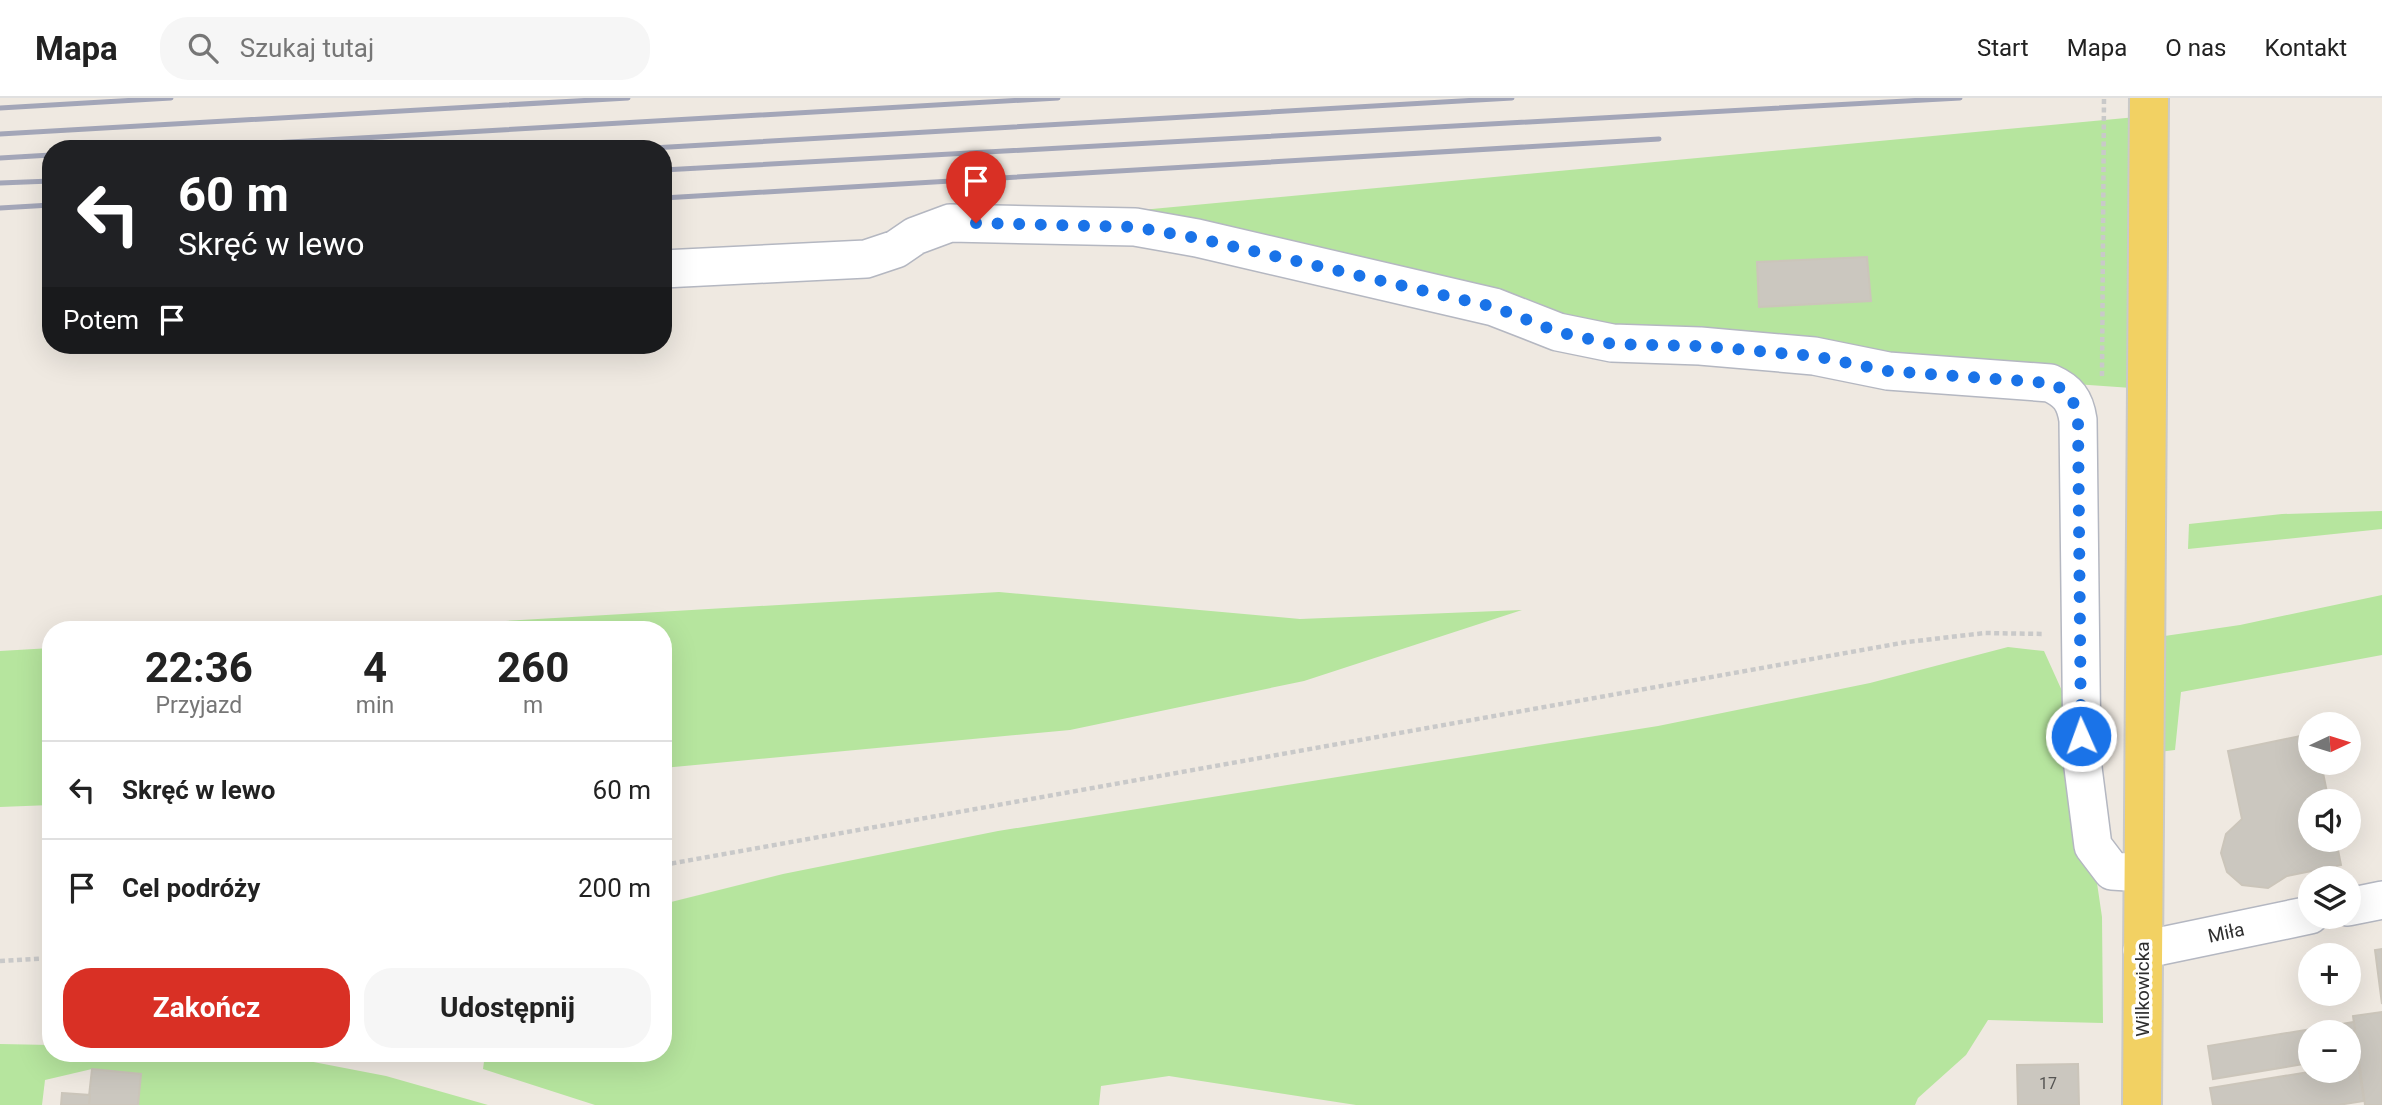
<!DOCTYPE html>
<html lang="pl">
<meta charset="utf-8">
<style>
body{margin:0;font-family:Roboto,sans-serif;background:#f6f6f6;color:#222;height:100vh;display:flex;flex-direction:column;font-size:26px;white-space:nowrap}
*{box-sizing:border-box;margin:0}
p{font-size:23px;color:#767676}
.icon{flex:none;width:38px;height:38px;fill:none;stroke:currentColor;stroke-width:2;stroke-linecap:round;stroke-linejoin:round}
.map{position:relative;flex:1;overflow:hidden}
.side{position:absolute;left:42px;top:523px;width:630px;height:441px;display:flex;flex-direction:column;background:#fff;border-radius:28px;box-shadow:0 7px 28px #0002}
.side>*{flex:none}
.top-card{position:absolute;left:42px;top:42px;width:630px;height:214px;border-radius:28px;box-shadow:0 7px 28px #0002;background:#202124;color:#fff;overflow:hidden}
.needle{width:46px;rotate:86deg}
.tools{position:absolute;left:2298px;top:614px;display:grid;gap:14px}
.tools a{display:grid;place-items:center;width:63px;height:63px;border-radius:50%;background:#fff;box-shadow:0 7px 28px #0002;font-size:35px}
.pin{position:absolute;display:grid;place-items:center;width:60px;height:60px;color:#fff;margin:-72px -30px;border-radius:50% 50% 50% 0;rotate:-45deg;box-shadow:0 0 7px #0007}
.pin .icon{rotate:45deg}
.me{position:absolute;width:77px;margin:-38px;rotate:358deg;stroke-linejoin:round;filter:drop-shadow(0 0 5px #0008)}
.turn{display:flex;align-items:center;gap:24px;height:147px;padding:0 21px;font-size:32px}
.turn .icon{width:91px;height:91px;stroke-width:2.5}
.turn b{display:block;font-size:49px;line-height:60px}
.then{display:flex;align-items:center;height:66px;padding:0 21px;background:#0003;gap:14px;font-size:26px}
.eta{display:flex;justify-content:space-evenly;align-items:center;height:119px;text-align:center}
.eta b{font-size:42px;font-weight:700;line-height:49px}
.cta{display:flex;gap:14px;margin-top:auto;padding:14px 21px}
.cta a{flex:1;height:80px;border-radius:28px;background:#d93025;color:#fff;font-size:28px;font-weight:700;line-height:80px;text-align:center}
.cta a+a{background:#f6f6f6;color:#222}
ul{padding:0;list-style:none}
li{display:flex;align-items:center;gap:21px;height:98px;padding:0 21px;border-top:2px solid #e0e0e0}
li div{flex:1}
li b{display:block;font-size:26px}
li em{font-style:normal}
header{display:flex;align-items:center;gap:42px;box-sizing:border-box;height:98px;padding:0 35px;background:#fff;border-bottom:2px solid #e0e0e0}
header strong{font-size:33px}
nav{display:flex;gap:38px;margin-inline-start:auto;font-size:24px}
.search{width:490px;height:63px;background:#f6f6f6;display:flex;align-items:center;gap:18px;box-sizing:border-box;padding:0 24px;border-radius:28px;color:#767676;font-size:26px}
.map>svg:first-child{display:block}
.green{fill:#b6e59e}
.building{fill:#cbc7bf;stroke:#cbc5ba;stroke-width:2}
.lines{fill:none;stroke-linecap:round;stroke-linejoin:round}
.minor-casing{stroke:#b4b7c1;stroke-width:40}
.major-casing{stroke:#c9c9c9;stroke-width:42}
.path{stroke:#c9c9c9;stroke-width:4.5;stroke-dasharray:5 3.5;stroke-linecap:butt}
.minor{stroke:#fff;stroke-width:37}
.major{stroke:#f2d163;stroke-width:38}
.rail{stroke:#a3a6b8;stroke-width:5}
.route{stroke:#1a73e8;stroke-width:12;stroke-dasharray:0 21.6}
.labels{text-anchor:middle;stroke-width:7;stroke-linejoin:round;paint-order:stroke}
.number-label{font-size:16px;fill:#555452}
.street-label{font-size:19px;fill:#2e2e2e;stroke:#fff}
</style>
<header>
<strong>Mapa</strong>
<div class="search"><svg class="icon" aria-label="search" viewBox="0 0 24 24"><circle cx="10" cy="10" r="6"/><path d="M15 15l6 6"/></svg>Szukaj tutaj</div>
<nav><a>Start</a><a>Mapa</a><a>O nas</a><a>Kontakt</a></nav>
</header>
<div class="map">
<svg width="2382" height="1007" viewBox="0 0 2382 1007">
<rect width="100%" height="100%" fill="#efe9e1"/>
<g class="green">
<polygon points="2158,17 2146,291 1888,273 1003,125"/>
<polygon points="2382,413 2382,431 2188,451 2189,426 2282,416"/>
<polygon points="999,494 1300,521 1522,512 1304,583 1070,632 663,670 663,532 352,532"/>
<polygon points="2382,497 2382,557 2181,594 2175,652 2142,656 2144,541 2240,527"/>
<polygon points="2008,549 2044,553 2072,615 2102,819 2103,925 1988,922 1966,957 1918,1000 1915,1007 1356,1007 1169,978 1101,988 1099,1007 595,1007 483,971 485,956 663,956 663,806 783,776 998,733 1658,628 1870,585"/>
<polygon points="51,550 51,707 0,709 0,553"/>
<polygon points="0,946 51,947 51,956 272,956 386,978 488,1007 138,1007 141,976 92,971 45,982 42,1007 0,1007"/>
</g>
<g class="building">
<polygon points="1867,159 1871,203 1759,209 1757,164"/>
<polygon points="2310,636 2310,665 2321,665 2329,704 2310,704 2310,742 2336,742 2341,767 2287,778 2268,790 2242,787 2227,774 2221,755 2226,736 2242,721 2228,653"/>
<polygon points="2382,851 2382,906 2375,852"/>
<polygon points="2382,914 2382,1007 2365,1007 2353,918"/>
<polygon points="2354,924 2358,957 2348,959 2348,934 2310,934 2310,965 2213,981 2208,948"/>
<polygon points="2078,966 2079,1007 2018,1007 2017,967"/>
<polygon points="2358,966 2364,1003 2338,1007 2213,1007 2210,990 2315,973 2348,973 2348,967"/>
<polygon points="92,971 141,976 138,1007 88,1007"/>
<polygon points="62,995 90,997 89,1007 61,1007"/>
</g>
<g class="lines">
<g class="minor-casing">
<g id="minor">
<path d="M663 171 866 161 896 151 915 138 950 125 1135 129 1197 140 1494 209 1558 234 1612 245 1700 248 1814 258 1888 273 2050 285C2068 293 2075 302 2078 322L2082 662 2093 748 2112 773 2143 775"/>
<polyline points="2348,809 2382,802"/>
<polyline points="2142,852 2310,817"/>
</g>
</g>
<g class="major-casing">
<polyline id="major" points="2142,1007 2149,0"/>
</g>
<g class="path">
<polyline points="2102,278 2104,0"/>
<polyline points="663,767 1907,544 1985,535 2045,536"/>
<polyline points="0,863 51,860"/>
</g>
<use href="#minor" class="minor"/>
<use href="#major" class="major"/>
<g class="rail">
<polyline points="0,10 171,0"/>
<polyline points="0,36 628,0"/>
<polyline points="169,51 1058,0"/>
<polyline points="635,51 1512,0"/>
<polyline points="0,60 51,57"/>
<polyline points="663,72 1960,0"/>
<polyline points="0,85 51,83"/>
<polyline points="663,100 1659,41"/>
<polyline points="0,110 51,107"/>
</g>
</g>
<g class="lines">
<path class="route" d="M976 125 1135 129 1197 140 1494 209 1558 234 1612 246 1700 248 1814 258 1888 273 2050 285C2068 292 2075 302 2078 322L2081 638"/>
</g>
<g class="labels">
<g class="number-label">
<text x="2048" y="991">17</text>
</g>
<g class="street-label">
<text transform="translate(2226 834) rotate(-12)" y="7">Miła</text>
<text transform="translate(2142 891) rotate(-90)" y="7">Wilkowicka</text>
</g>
</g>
</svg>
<div class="tools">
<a><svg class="needle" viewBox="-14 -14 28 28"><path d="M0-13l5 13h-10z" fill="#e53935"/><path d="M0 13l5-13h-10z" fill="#767676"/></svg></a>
<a><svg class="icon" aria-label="sound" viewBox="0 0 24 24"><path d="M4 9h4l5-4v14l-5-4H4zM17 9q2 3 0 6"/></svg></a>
<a><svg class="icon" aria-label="layers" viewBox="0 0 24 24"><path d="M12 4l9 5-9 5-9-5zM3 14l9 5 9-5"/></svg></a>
<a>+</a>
<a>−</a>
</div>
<div class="pin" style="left:976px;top:125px;background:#d93025"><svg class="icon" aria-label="arrive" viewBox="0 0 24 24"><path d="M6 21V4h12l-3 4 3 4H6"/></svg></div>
<svg class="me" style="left:2081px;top:638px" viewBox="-20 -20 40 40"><circle r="17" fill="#1a73e8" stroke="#fff" stroke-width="3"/><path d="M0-11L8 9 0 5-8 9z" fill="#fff"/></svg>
<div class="top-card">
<div class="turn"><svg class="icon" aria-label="left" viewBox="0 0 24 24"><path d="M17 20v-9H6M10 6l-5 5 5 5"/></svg><div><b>60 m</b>Skręć w lewo</div></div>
<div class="then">Potem<svg class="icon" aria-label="arrive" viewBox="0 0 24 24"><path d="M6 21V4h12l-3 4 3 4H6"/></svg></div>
</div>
<section class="side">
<div class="eta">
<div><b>22:36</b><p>Przyjazd</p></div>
<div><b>4</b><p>min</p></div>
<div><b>260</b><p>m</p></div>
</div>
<ul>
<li><svg class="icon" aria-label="left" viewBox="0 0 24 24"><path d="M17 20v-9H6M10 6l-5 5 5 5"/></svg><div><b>Skręć w lewo</b></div><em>60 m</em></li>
<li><svg class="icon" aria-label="arrive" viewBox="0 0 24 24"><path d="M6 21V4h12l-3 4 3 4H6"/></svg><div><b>Cel podróży</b></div><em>200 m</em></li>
</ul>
<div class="cta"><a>Zakończ</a><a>Udostępnij</a></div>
</section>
</div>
